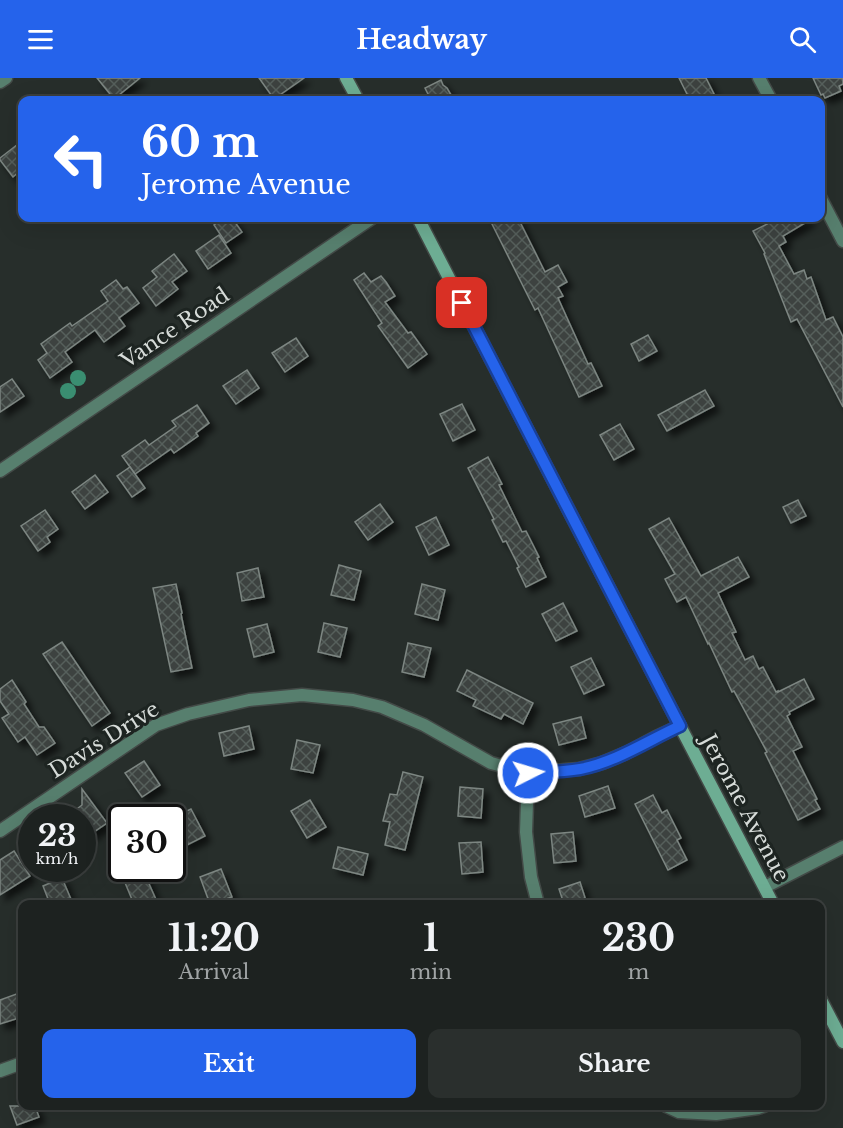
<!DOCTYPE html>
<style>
body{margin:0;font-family:"Libre Baskerville",serif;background:#2a2f2d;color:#f1f3f6;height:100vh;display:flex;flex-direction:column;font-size:22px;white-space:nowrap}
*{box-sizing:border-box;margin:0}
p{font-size:20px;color:#a0a4a5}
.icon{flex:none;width:33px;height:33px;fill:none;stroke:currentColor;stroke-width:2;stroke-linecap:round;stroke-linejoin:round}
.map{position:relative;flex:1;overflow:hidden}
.details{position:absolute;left:18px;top:822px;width:807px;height:210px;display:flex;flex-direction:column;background:#1d2220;border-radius:12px;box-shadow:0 6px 24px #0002,0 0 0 2px #3b3f3e}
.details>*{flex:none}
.hud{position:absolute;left:18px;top:18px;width:807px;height:126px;border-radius:12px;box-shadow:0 6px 24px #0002,0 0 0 2px #3b3f3e;background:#2563eb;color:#fff;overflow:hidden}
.speed{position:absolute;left:18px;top:726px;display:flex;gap:12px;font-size:30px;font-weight:700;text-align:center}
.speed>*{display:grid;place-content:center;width:78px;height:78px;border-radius:50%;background:#1d2220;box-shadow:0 6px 24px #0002,0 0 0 2px #3b3f3e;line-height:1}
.speed small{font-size:15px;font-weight:400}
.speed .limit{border:3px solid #111;border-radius:9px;background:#fff;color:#111}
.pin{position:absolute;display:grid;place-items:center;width:51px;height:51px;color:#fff;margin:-26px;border-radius:12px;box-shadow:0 3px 9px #0006}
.me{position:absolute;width:66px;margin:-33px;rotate:85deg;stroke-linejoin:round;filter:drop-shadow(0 0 4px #0008)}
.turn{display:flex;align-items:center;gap:21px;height:126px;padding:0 24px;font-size:27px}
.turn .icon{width:78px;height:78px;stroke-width:2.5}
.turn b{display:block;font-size:42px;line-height:51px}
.eta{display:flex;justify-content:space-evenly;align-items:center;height:102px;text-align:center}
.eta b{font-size:36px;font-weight:700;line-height:42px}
.button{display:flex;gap:12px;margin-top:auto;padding:12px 24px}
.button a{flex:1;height:69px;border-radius:12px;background:#2563eb;color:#fff;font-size:24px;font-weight:700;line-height:69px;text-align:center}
.button a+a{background:#2a2f2d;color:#f1f3f6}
header{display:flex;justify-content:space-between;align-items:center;height:78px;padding:0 24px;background:#2563eb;color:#fff;font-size:27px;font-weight:700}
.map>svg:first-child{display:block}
.building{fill:url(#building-cross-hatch);stroke:#7d8682;stroke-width:1.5;filter:url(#shadow)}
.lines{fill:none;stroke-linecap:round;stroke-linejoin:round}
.minor-casing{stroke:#434a47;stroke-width:15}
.secondary-casing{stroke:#434a47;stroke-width:15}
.minor{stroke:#577f6e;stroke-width:12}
.secondary{stroke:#6dad93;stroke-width:12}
.tree{fill:#3a8e71}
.route-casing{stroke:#184099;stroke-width:15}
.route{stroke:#2563eb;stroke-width:10}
.labels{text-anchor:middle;stroke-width:6;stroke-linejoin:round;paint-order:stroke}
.street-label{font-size:21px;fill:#d6dbd8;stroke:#1d2421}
</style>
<header><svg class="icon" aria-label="menu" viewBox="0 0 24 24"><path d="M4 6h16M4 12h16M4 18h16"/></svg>Headway<svg class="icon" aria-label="search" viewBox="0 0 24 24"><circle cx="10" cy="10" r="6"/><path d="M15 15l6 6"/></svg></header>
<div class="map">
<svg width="843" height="1050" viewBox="0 0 843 1050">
<defs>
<pattern id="building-cross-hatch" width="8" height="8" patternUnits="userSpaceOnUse" patternTransform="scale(1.5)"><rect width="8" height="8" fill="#3c4340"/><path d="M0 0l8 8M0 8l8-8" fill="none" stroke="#575e5b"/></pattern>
<filter id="shadow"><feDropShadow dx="5.5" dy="5.5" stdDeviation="3" flood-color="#0009"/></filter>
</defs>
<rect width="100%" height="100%" fill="#272e2b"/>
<g class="building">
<polygon points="97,0 140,0 114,21"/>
<polygon points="259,0 304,0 274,21"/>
<polygon points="679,0 706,0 714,16 701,22 690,22"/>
<polygon points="813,0 843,0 843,6 839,8 841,13 825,20 823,16 821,17"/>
<polygon points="441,2 443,7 447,10 454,22 431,22 425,10"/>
<polygon points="22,63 22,91 13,99 0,82 0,80"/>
<polygon points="224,140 232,140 242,154 226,165 214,147"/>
<polygon points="489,140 518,140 545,194 558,187 567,204 558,209 563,218 558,220 588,286 591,285 602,308 579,319 538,230 535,232"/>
<polygon points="789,140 809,140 810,142 783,158 786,164 779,168 794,196 804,192 807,201 811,199 826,242 833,239 843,259 843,329 797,241 791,244 764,176 765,175 753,153 775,142 776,145"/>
<polygon points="219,157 231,175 208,191 196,173"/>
<polygon points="174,176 187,193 172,204 178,211 156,228 143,210 157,199 152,193"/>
<polygon points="364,195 371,204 381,198 386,204 395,218 385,224 408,255 411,254 427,276 408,290 378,248 382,245 354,202"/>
<polygon points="116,202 123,211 127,209 139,225 119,240 125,248 104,264 95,252 65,274 72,284 50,300 38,282 47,275 41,266 70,245 72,248 108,223 101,213"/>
<polygon points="648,257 657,273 639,283 631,266"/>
<polygon points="296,260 308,278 285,294 272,275"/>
<polygon points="247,292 259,310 236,326 223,308"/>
<polygon points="12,301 24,318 0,334 0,309"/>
<polygon points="705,312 714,328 667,353 658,337"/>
<polygon points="462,326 475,352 453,363 440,336"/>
<polygon points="197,327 209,345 196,355 198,358 174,375 171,371 135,396 122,378 145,362 149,367 176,348 172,343"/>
<polygon points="620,346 634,371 614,382 600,357"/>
<polygon points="488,379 502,406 499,407 522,454 526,453 539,479 537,480 546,499 526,509 517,490 519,489 506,463 503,464 492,442 494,441 468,390"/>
<polygon points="130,389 145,410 132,419 117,398"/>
<polygon points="95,397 108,414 85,431 72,414"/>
<polygon points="798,422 806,438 791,445 783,429"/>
<polygon points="380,426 393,444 368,462 355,444"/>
<polygon points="45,432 58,451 47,459 50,464 38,473 21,448"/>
<polygon points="436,439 449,467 429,477 416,449"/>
<polygon points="669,440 701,498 738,479 749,499 718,515 736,554 732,555 745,582 753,578 759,591 763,589 776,614 778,613 778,614 804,601 814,621 789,634 790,636 787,638 802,669 793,673 817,721 815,722 820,731 798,742 765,675 767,674 734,613 732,614 709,565 708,566 686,519 677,524 665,501 675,496 649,451"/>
<polygon points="339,487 361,493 354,522 331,517"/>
<polygon points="258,490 264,519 242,523 237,495"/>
<polygon points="176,506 182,535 181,536 192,590 171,594 153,510"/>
<polygon points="422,506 445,512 438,542 415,536"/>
<polygon points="563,525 577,553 556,563 542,536"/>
<polygon points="324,545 347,550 340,579 318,574"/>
<polygon points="267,546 274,574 254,579 247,551"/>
<polygon points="62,564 110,635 92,648 43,576"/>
<polygon points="408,565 431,570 424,599 402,594"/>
<polygon points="591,580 604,607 584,616 571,589"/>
<polygon points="467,592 533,625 523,646 504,636 501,641 473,628 476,622 457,613"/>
<polygon points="12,602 26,624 24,626 39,649 44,649 55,665 37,677 25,659 18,664 2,640 9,636 0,623 0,611"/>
<polygon points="581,639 586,660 559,667 553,646"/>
<polygon points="249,648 254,671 224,678 219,655"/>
<polygon points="297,662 320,667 313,695 291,691"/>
<polygon points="144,683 160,707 142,719 125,695"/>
<polygon points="403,694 423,699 405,772 385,767 390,744 383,743 390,716 397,717"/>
<polygon points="608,708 615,730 585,739 579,718"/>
<polygon points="460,709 483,711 481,740 458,738"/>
<polygon points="82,711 107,745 82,762 82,740 65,740 82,727"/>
<polygon points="653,717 662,735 667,732 681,760 677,762 687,782 668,792 635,726"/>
<polygon points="310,722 326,749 307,760 291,733"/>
<polygon points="191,731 205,758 185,768 181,761 172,765 172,740"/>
<polygon points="573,754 576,783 554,785 551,756"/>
<polygon points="481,764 483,794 462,796 459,765"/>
<polygon points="338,769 368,776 363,797 333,790"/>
<polygon points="14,773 30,798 0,817 0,782"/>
<polygon points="133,790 142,790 158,826 141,826 139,821 133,824 121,795"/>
<polygon points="221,791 232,819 210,826 200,799"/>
<polygon points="62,800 73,826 50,826 43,808"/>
<polygon points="580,804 587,826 564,826 559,811"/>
<polygon points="22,914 22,939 0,946 0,922"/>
<polygon points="10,1028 35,1028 39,1039 17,1047"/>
</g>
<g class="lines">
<g class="minor-casing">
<g id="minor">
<polyline points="759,0 771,22"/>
<polyline points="0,4 6,0"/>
<polyline points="820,119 843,163"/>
<polyline points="0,393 372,140"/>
<polyline points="528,695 526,754 531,799 538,826"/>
<polyline points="0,753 156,647 188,636 249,622 302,617 353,622 382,629 424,647 491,685 528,695 579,691 602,685 626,675 656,659 680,648"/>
<polyline points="765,809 843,769"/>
<polyline points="0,993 22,985"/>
<polyline points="666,1028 679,1034 716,1036 758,1030 764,1028"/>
</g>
</g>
<g class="secondary-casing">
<g id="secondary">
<polyline points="346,0 358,22"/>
<polyline points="418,140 680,648 773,826"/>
<polyline points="820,920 843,964"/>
</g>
</g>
<use href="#minor" class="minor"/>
<use href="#secondary" class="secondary"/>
</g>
<g class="tree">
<circle cx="78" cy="300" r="8"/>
<circle cx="68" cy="313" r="8"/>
</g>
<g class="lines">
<g class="route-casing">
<path id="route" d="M462 225 680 648C647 663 616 684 580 691 563 694 545 694 528 695"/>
</g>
<use href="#route" class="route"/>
</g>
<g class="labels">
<g class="street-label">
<text transform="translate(175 250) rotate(-34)" y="7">Vance Road</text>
<text transform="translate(104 662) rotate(-32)" y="7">Davis Drive</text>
<text transform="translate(745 730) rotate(62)" y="7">Jerome Avenue</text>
</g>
</g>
</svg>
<div class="speed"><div>23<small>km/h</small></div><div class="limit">30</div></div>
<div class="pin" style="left:462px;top:225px;background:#d93025"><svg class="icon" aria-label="arrive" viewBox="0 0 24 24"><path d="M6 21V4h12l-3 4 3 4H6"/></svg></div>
<svg class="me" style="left:528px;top:695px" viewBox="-20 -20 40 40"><circle r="17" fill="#2563eb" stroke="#fff" stroke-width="3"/><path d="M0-11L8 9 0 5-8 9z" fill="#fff"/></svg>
<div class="hud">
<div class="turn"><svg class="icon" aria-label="left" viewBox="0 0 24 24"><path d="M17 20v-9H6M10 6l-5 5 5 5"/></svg><div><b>60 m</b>Jerome Avenue</div></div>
</div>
<section class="details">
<div class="eta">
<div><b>11:20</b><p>Arrival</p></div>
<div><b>1</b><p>min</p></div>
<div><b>230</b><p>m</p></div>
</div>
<div class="button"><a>Exit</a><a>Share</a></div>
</section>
</div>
